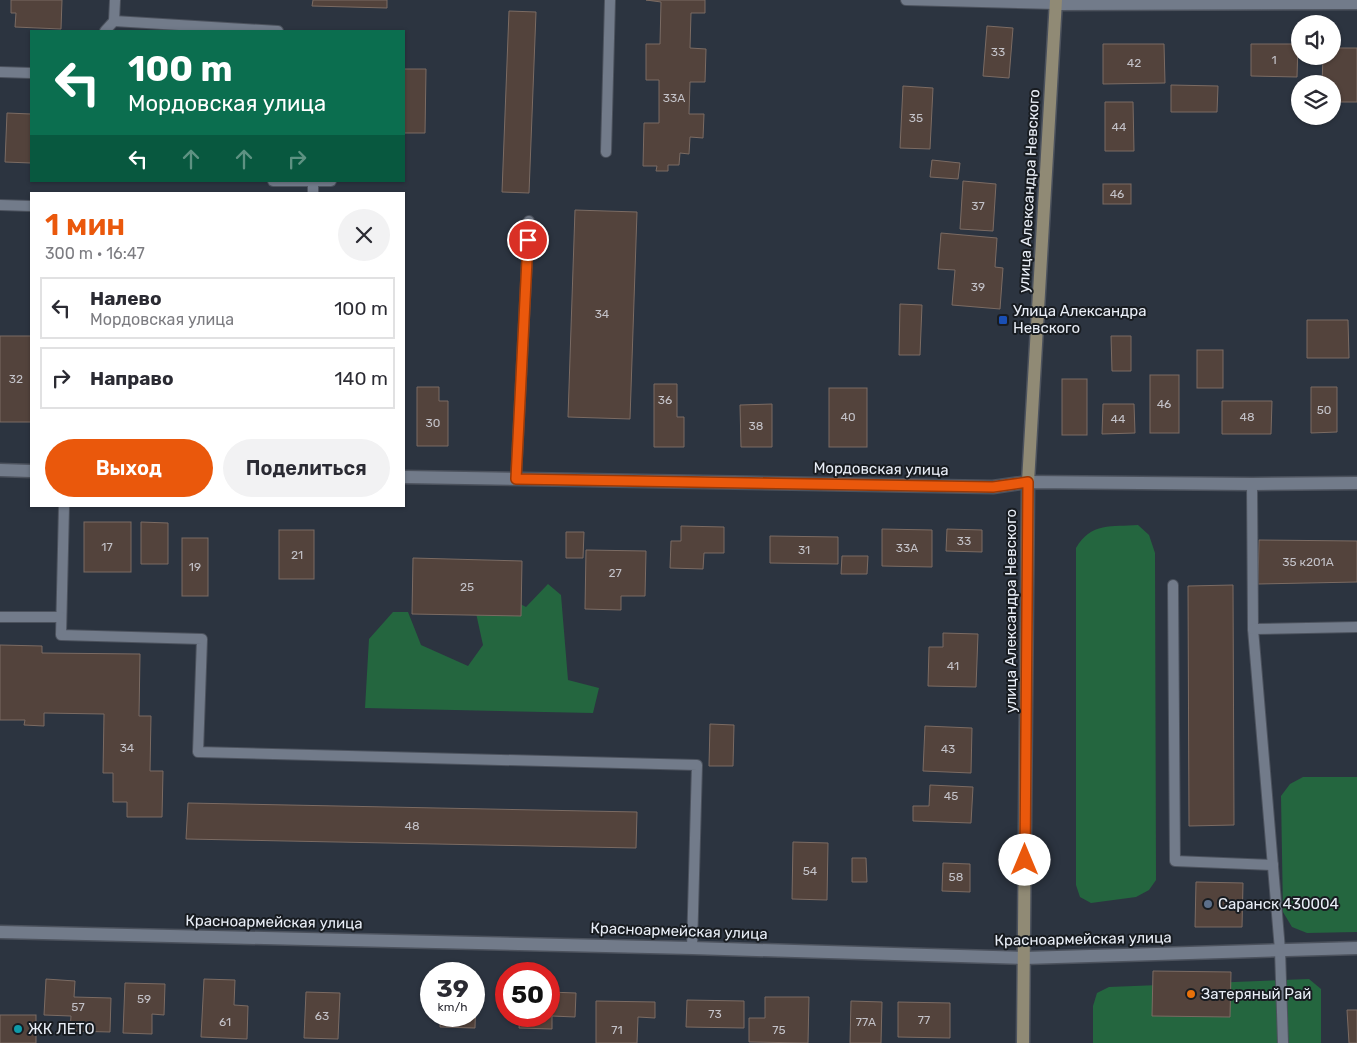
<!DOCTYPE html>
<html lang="ru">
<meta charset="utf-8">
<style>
body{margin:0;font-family:Rubik,sans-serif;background:#f2f2f3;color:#2b2b33;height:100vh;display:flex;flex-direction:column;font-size:19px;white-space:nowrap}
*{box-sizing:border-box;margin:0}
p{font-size:16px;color:#7c7c81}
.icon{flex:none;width:28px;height:28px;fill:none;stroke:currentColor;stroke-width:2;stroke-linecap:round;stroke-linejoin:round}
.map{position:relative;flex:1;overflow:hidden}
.details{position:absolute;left:30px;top:192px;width:375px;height:315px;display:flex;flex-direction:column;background:#fff;border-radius:0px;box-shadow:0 1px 4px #0004}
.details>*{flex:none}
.guide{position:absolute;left:30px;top:30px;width:375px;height:152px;border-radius:0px;box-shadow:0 1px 4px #0004;background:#0b6e4f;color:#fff;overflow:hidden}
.controls{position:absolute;left:1291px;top:15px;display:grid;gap:10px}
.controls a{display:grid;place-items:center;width:50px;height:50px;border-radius:50%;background:#fff;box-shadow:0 1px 4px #0004;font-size:25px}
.speed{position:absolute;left:420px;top:962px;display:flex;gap:10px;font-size:25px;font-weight:700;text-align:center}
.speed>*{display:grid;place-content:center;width:65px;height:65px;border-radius:50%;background:#fff;box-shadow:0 1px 4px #0004;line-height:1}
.speed small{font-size:12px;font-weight:400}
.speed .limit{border:8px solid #d22;background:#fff;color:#111}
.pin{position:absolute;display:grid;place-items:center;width:42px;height:42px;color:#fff;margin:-21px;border:2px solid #fff;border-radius:50%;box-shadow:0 1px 5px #0007}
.me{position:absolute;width:55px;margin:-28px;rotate:0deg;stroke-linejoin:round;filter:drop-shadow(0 0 4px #0008)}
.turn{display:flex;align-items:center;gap:18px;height:105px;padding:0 15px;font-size:22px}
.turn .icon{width:65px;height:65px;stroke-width:2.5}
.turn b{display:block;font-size:35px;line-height:42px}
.lanes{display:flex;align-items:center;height:48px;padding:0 15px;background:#0003;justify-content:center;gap:25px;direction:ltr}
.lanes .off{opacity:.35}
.round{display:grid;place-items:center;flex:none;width:52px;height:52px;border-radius:26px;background:#f2f2f3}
.summary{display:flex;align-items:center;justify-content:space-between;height:85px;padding:0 15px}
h1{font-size:30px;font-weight:600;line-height:38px;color:#ea580c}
.cta{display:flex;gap:10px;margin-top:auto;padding:10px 15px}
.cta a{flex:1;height:58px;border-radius:30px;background:#ea580c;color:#fff;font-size:20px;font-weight:600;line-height:58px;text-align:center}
.cta a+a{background:#f2f2f3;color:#2b2b33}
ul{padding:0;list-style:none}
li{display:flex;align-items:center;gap:15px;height:62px;margin:0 10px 8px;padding:0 5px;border:2px solid #e1e1e2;border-radius:0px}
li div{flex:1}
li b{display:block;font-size:19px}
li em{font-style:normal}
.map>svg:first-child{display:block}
.green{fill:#24663f}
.building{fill:#53433c;stroke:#7b6b63}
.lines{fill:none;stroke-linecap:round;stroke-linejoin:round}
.service-casing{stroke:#4c525d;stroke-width:12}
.minor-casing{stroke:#4c525d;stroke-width:15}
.secondary-casing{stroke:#4c525d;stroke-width:15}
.service{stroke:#727b8a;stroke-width:10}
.minor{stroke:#727b8a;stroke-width:12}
.secondary{stroke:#908a75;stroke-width:12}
.route-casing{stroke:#983908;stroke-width:12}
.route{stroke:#ea580c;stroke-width:9}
.transit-dot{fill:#1a4fb4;stroke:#181c21;stroke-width:2}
.service-dot{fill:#5c6f8a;stroke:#181c21;stroke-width:2}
.food-dot{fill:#e8710a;stroke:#181c21;stroke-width:2}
.culture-dot{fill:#0f9aa8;stroke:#181c21;stroke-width:2}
.labels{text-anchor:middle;stroke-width:4;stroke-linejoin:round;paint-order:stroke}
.number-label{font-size:12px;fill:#c3c2c8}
.street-label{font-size:15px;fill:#e8edf6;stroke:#181c21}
.poi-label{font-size:15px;fill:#e8edf6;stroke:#181c21;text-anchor:start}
</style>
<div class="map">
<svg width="1357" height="1043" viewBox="0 0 1357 1043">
<rect width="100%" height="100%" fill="#2c3440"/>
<g class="green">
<path d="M1138 525 1149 535 1155 553 1156 880 1149 890 1136 897 1091 903 1080 897 1076 885V548C1091 522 1112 527 1138 525Z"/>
<polygon points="548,584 561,595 568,680 599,688 593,713 365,708 369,639 393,612 408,612 421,645 468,666 483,645 476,613 501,594 526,607"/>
<polygon points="1303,777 1357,777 1357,932 1307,933 1292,927 1283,912 1281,796 1290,784"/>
<polygon points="1309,979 1321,989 1321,1043 1093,1043 1093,1006 1097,993 1109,987"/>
</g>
<g class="building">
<polygon points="11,0 62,0 61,29 15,27 16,13 11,13"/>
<polygon points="313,0 387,0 387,8 312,6"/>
<polygon points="646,0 705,0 705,13 691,13 690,48 706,49 705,82 690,82 689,114 704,114 703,138 690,137 689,154 680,153 679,165 668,165 668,171 656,171 657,166 643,166 644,123 659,123 659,80 646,80 646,44 660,44 661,2"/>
<polygon points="509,11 536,12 529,193 502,192"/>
<polygon points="987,26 1013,28 1009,78 983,76"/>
<polygon points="1103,44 1164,44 1165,83 1103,84"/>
<polygon points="1251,44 1298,44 1297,77 1251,76"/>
<polygon points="1332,48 1357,48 1357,102 1332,102 1332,84 1322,84 1323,56 1332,56"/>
<polygon points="404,69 426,69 425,133 404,133"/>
<polygon points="1171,85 1218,86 1217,112 1171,112"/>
<polygon points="903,86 933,88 930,149 900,148"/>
<polygon points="1105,102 1133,102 1134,151 1105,151"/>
<polygon points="7,113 31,114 31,163 5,162"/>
<polygon points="932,160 960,163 958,179 930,177"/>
<polygon points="963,181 996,184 993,231 960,229"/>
<rect x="1103" y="184" width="28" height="20"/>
<polygon points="575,210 637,212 630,419 568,417"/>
<polygon points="941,233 997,238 995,267 1003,268 1000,309 952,305 955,270 938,269"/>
<polygon points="900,304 922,305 920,355 899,355"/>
<polygon points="1307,320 1348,320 1349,358 1307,358"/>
<rect x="0" y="336" width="31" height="86"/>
<polygon points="1111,336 1131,336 1131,371 1112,371"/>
<rect x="1197" y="350" width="26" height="38"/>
<rect x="1150" y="375" width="29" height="58"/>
<rect x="1062" y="379" width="25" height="56"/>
<polygon points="654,384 677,384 677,417 684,417 684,447 654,447"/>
<polygon points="417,387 439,387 439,401 448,401 448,446 417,446"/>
<polygon points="1311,387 1337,387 1337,432 1311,433"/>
<rect x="829" y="388" width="38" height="59"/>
<polygon points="1222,401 1272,401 1271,434 1222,434"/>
<polygon points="772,404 772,447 741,447 740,405"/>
<polygon points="1103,404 1134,404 1135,433 1102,434"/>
<rect x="84" y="522" width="47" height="50"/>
<polygon points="141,522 168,523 168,564 141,564"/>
<polygon points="681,526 724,527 724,553 704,553 703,569 670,568 671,541 681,541"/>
<polygon points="882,529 932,530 932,567 882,566"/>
<polygon points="947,529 982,530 982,552 946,551"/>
<rect x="279" y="530" width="35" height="49"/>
<polygon points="566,532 584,532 583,558 566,558"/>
<polygon points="770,536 838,537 838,564 770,563"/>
<rect x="182" y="538" width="26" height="58"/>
<polygon points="1259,540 1357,541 1357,582 1258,584"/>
<polygon points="586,550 646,551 645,596 621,596 621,610 585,609"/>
<polygon points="842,556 868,556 867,574 841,574"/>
<polygon points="413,558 522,561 521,616 412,614"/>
<polygon points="1233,585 1234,825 1189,826 1188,586"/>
<polygon points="943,633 978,634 976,687 928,686 929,647 943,647"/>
<polygon points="0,645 42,646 42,653 140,654 139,716 151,716 150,771 163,771 162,817 127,817 127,802 113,802 113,773 103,773 104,714 44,713 44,726 24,725 25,720 0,720"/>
<polygon points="710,724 734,725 733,766 709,766"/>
<polygon points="925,726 972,728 971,773 923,771"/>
<polygon points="930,785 973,787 971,823 913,821 913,806 929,806"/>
<polygon points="188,803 637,812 636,848 186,839"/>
<polygon points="793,842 828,843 827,900 792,899"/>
<polygon points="852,858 866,858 867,882 852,882"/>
<polygon points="943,863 970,864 970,892 942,891"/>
<polygon points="1196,882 1243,883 1242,927 1195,927"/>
<polygon points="1153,971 1231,972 1230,1017 1152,1016"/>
<polygon points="46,979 75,981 74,997 111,998 110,1032 70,1031 71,1016 44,1015"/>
<polygon points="204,979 235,980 234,1005 248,1006 247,1039 201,1037"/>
<polygon points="125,983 165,984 164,1015 152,1014 152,1034 123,1033"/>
<polygon points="306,992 340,993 338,1039 304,1038"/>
<polygon points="549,992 576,993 575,1017 552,1016 552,1029 519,1028 520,1016 549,1016"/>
<polygon points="474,993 476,993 475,1028 440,1027 440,1016 474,1016"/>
<polygon points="765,997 809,997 808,1043 749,1042 749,1018 765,1018"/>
<polygon points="687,1000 744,1001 744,1028 686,1027"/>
<polygon points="596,1001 655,1002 655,1018 638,1017 637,1043 596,1043"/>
<polygon points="851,1001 882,1002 881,1043 850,1043"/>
<polygon points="898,1002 950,1003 950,1038 898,1037"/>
<polygon points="1347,1010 1357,1010 1357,1043 1349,1043"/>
<rect x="0" y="1015" width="36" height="28"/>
</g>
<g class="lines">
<g class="service-casing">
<g id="service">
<polyline points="906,0 1056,4"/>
<polyline points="114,21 278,31"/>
<polyline points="105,31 114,21 115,0"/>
<polyline points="0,72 31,73"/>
<polyline points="606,152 610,0"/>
<polyline points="273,181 331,181"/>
<polyline points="313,194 313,182"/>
<polyline points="0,205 31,206"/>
<polyline points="516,479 529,221"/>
<polyline points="1252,484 1253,629 1280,950 1283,1043"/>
<polyline points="64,506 61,635 202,639 198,752 697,765 692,948"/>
<polyline points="1173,585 1175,861 1273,865"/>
<polyline points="0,617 61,617"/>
<polyline points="1253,629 1357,627"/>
</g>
</g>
<g class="minor-casing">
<g id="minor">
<polyline points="1056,4 1357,3"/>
<polyline points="0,470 31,471"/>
<polyline points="404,477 993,487 1028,482 1252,484 1357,483"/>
<polyline points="0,932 692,948 1024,958 1357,948"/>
</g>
</g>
<g class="secondary-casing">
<polyline id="secondary" points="1023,1043 1028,482 1056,0"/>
</g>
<use href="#service" class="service"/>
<use href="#minor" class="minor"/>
<use href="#secondary" class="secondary"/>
</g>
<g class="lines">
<g class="route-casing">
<polyline id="route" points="528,240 516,479 993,487 1028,482 1025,860"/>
</g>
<use href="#route" class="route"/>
</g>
<rect class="transit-dot" x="998" y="315" width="10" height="10" rx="2.5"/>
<circle class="service-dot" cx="1208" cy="904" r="5"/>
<circle class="food-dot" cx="1191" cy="994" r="5"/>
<circle class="culture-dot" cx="18" cy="1029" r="5"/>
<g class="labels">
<g class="number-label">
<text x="998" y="56">33</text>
<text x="1274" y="64">1</text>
<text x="1134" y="67">42</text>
<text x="674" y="102">33А</text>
<text x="916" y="122">35</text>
<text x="1119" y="131">44</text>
<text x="1117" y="198">46</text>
<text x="978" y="210">37</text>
<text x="978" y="291">39</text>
<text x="602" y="318">34</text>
<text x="16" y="383">32</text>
<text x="665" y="404">36</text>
<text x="1164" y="408">46</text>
<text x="1324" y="414">50</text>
<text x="848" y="421">40</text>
<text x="1247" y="421">48</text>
<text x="1118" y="423">44</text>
<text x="433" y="427">30</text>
<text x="756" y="430">38</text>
<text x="964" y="545">33</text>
<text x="107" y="551">17</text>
<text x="907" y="552">33А</text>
<text x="804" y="554">31</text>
<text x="297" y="559">21</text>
<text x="1308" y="566">35 к201А</text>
<text x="195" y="571">19</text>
<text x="615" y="577">27</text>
<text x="467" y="591">25</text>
<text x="953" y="670">41</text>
<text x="127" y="752">34</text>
<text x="948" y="753">43</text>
<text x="951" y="800">45</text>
<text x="412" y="830">48</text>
<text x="810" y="875">54</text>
<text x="956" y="881">58</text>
<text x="144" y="1003">59</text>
<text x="78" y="1011">57</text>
<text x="715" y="1018">73</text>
<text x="322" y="1020">63</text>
<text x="924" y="1024">77</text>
<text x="225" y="1026">61</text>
<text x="866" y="1026">77А</text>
<text x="617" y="1034">71</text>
<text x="779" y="1034">75</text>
</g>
<g class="street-label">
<text transform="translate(1029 191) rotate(-87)" y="5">улица Александра Невского</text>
<text transform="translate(881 469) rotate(1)" y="5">Мордовская улица</text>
<text transform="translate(1011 611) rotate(-90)" y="5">улица Александра Невского</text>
<text transform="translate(274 922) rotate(1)" y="5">Красноармейская улица</text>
<text transform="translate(679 931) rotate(2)" y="5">Красноармейская улица</text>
<text transform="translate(1083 939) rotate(-1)" y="5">Красноармейская улица</text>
</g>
<g class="poi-label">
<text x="1013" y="316">Улица Александра<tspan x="1013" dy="17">Невского</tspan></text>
<text x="1218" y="909">Саранск 430004</text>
<text x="1201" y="999">Затеряный Рай</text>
<text x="28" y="1034">ЖК ЛЕТО</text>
</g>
</g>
</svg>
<div class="controls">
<a><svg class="icon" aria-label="sound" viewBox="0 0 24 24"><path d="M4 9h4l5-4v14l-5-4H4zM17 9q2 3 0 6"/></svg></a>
<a><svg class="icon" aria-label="layers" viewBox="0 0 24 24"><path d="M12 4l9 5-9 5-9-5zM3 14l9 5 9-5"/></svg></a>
</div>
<div class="speed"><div>39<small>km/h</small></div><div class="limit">50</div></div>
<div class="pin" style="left:528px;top:240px;background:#d93025"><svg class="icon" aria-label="arrive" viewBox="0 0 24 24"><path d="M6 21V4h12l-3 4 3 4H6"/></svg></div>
<svg class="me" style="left:1025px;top:860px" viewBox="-20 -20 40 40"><circle r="19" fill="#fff"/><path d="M0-13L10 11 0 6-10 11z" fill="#ea580c"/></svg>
<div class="guide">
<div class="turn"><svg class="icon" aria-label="left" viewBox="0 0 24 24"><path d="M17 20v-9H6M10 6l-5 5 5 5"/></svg><div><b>100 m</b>Мордовская улица</div></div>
<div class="lanes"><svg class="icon" aria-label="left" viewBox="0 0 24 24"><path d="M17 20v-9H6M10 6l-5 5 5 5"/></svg><svg class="icon off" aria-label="ahead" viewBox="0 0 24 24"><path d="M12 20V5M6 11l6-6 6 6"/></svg><svg class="icon off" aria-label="ahead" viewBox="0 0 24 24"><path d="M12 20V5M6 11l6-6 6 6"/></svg><svg class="icon off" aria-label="right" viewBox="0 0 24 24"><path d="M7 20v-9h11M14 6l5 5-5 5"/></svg></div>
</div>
<section class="details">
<div class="summary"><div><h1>1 мин</h1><p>300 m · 16:47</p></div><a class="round"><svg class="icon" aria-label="close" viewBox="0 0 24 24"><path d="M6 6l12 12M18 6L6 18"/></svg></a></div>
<ul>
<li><svg class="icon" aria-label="left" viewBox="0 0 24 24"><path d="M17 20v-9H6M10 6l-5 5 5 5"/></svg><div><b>Налево</b><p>Мордовская улица</p></div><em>100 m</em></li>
<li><svg class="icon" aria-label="right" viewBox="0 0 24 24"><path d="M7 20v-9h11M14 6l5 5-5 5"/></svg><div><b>Направо</b></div><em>140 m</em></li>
</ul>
<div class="cta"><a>Выход</a><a>Поделиться</a></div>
</section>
</div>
